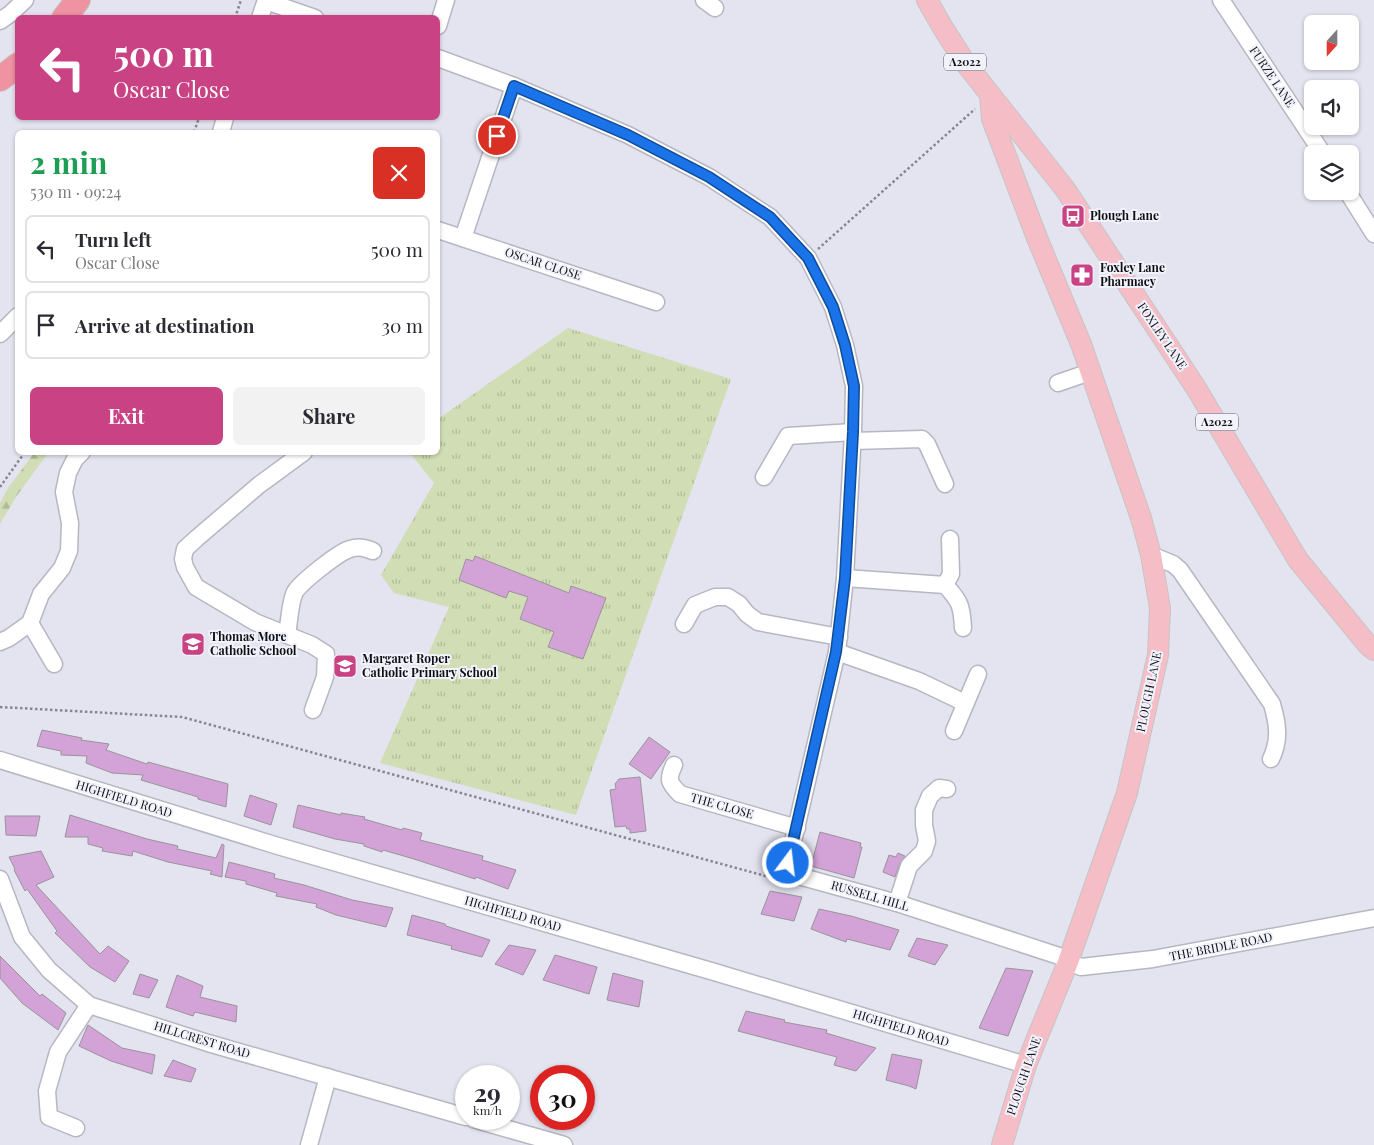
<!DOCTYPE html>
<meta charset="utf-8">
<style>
body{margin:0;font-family:"Playfair Display",serif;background:#f2f2f3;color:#2b2b33;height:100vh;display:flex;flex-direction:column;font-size:19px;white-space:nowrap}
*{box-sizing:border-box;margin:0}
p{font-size:16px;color:#7c7c81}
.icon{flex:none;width:28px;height:28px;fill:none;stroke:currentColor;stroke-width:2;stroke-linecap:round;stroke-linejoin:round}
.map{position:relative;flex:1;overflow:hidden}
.drawer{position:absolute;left:15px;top:130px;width:425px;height:325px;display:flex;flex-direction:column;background:#fff;border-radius:8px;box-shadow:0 1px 4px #0004}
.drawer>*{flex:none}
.guide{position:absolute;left:15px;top:15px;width:425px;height:105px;border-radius:8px;box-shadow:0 1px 4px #0004;background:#c84284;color:#fff;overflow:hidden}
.needle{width:32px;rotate:201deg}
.tools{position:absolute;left:1304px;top:15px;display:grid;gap:10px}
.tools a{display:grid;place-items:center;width:55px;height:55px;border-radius:8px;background:#fff;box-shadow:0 1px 4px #0004;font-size:25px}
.speed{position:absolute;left:455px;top:1065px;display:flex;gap:10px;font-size:25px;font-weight:700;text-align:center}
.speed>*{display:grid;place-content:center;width:65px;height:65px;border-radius:50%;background:#fff;box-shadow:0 1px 4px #0004;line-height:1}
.speed small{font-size:12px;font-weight:400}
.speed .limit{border:8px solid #d22;background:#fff;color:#111}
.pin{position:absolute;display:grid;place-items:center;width:42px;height:42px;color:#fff;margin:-21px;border:2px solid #fff;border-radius:50%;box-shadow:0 1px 5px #0007}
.me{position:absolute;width:55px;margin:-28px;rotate:15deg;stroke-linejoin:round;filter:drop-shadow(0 0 4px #0008)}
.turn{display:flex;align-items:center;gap:18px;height:105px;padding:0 15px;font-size:22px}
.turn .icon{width:65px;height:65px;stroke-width:2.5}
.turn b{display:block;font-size:35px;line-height:42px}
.round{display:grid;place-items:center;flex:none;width:52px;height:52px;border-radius:8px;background:#f2f2f3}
.overview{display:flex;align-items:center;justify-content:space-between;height:85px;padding:0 15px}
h1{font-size:30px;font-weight:700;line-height:38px;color:#1e9e55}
.primary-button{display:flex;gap:10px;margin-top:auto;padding:10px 15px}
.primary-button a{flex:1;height:58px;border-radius:8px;background:#c84284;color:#fff;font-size:20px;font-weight:700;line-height:58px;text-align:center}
.primary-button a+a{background:#f2f2f3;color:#2b2b33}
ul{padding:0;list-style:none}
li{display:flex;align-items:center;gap:15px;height:68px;margin:0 10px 8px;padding:0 5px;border:2px solid #e1e1e2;border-radius:8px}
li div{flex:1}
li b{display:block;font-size:19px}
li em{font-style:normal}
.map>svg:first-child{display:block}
.grass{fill:url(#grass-tufts)}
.forest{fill:url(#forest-firs)}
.building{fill:#d3a3d7;stroke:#9a939b}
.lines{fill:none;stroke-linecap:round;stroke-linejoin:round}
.minor-casing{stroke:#b6b7c1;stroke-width:19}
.major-casing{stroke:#c5c5c6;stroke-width:22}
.highway-casing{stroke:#c5c5c6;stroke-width:26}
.path{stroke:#86878e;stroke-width:2.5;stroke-dasharray:2.5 2.5;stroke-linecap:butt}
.minor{stroke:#fff;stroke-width:16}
.major{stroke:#f5bec7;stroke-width:20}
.highway{stroke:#ef93a2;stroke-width:24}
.route-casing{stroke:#114b97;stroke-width:12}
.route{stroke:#1a73e8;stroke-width:9}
.labels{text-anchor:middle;stroke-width:4;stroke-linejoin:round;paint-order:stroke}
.shield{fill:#f1f2fc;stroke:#535358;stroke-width:1}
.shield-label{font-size:11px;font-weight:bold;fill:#0f0f12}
.street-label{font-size:12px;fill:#0f0f12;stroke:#f1f2fc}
.poi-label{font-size:12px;font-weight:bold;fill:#0f0f12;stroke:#f1f2fc;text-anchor:start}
</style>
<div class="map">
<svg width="1374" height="1145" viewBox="0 0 1374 1145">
<defs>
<pattern id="grass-tufts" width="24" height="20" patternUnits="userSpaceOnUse" patternTransform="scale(1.25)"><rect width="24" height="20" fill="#d1ddb4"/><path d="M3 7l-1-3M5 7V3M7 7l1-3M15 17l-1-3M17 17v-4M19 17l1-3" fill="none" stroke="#b2bc9a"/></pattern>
<pattern id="forest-firs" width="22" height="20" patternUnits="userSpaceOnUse" patternTransform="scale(1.25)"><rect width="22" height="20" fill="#d1ddb4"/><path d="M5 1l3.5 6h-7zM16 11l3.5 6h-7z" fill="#b2bc9a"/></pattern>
</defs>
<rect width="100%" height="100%" fill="#e3e4ef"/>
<polygon class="grass" points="568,328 731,379 576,815 380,763 449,607 394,593 381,575 434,483 410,453 438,452 438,419"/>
<polygon class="forest" points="34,453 48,453 16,497 0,524 0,503 8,488"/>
<g class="building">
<polygon points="475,556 569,593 571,586 606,598 583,659 548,647 554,632 520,619 528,597 509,591 506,598 459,580 466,559 473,561"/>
<polygon points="42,730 82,738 81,740 109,744 106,750 147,764 148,762 228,784 226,807 198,799 198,797 141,780 143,775 112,773 86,763 87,756 61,755 61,751 37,746"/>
<polygon points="649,737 670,752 651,779 629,764"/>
<polygon points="640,777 646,831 630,833 630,829 627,829 626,826 615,827 610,790 616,789 615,784 619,779"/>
<polygon points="250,795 277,804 271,825 244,816"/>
<polygon points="298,805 341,815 341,813 365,817 364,819 402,830 403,828 422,833 420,840 483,856 482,860 516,870 508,889 476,877 475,879 414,859 383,850 382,852 364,846 364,844 335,839 293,827"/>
<polygon points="70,815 147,839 178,846 177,849 216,858 222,844 224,845 222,877 210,874 212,871 168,862 133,851 132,856 102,851 103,848 88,844 88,837 65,837"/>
<polygon points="5,816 40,816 36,836 6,835"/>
<polygon points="820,832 861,843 860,847 862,847 854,878 811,866"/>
<polygon points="41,851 54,877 36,885 100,954 108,946 129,961 115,982 90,967 55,933 57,931 27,889 25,891 14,870 15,869 9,857"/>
<polygon points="898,853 905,856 900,863 895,877 883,872 889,855 896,857"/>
<polygon points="229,862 275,874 274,878 304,885 352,900 393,908 386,927 336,915 316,907 317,904 276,896 277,893 246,884 246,881 225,877"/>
<polygon points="770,891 802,897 794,921 761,914"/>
<polygon points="819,909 851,916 899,930 890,950 847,939 846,942 811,929"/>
<polygon points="412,915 445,924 446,926 490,940 482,957 451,949 452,946 407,935"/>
<polygon points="917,938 948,945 935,965 908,956"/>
<polygon points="509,945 536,950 523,975 495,964"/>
<polygon points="555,955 597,967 589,994 543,980"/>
<polygon points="0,956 40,996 42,994 66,1013 58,1030 22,1003 0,978"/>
<polygon points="1006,968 1033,971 1008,1036 979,1028"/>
<polygon points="613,973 643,981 639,1007 607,1000"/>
<polygon points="140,974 158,980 149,998 133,994"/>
<polygon points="177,975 203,986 200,997 237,1006 236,1022 195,1012 193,1016 166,1007"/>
<polygon points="746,1011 785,1020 784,1022 827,1030 826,1033 876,1048 856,1071 834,1065 837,1057 738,1031"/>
<polygon points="88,1025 122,1048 155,1055 152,1074 111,1061 79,1046"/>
<polygon points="892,1054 922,1060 916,1089 909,1086 886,1080"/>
<polygon points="173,1060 196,1069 191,1082 164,1076"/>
</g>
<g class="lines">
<g class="minor-casing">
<g id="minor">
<polyline points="704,0 715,8"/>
<polyline points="1221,0 1323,154"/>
<polyline points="266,1 315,18"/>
<polyline points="260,18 266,0"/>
<polyline points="0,21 10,14 25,0"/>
<polyline points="438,26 446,0"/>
<polyline points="438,58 514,86 628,135 709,177 770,217 808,258 833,307 845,345 854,386 853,432 845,578 837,652 788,863 790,871 795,875 897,903 1059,956 1068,962 1081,967 1153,959 1374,918"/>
<polyline points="221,132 225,118"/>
<polyline points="1347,191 1374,234"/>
<polyline points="438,230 656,302"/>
<polyline points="463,238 514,86"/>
<polyline points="0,334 18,316"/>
<polyline points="1058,383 1090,372"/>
<polyline points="853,441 922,439 927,444 945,484"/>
<polyline points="304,452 259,485 197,538 185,549 183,559 185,567 196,587 255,622 312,645 326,654 325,677 313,710"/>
<polyline points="764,477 788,436 853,432"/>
<path d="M1151 555 1173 564 1180 570 1272 704C1278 724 1280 741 1271 759"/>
<path d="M845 578 945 585C960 601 962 606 963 628"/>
<polyline points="945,585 951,574 950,539"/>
<polyline points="30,623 41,594 62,568 69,551 70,523 64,492 68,473 75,459 82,452"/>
<polyline points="30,623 54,664"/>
<polyline points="684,624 695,605 715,597 728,597 739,604 747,614 758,622 839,637"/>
<path d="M287 635C289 624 290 601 295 592 301 582 339 552 350 549 359 546 365 548 373 551"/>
<polyline points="0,642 9,638 30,623"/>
<polyline points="837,652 919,681 965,703"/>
<polyline points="954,731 978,674"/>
<polyline points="0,760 278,846 711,971 1026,1065"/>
<path d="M674 765C667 780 669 783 680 794L797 828"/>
<polyline points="0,879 22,937 49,970 89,1005 208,1043 466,1117"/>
<polyline points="897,903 909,866 924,851 927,841 924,825 924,810 930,796 939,788 947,789"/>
<polyline points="473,1119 564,1145"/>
<polyline points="76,1128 49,1117 47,1091 58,1052 89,1005"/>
<polyline points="309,1145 328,1077"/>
</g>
</g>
<g class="major-casing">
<g id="major">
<polyline points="927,0 943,28 966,64 1065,189 1196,388 1298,560 1368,645 1374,650"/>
<polyline points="990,95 992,119 1037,238 1081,344 1141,518 1151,555 1160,608 1158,655 1127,793 1068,962 1026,1065 1002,1145"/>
</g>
</g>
<g class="highway-casing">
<g id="highway">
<polyline points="64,18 78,0"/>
<polyline points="0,79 18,65"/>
</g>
</g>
<g class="path">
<polyline points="235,18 241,0"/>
<polyline points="194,132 199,118"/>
<polyline points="818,249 975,109"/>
<polyline points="0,487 25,452"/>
<polyline points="0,707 182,717 773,878 779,876"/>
</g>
<use href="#minor" class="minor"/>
<use href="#major" class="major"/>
<use href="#highway" class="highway"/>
</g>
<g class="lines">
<g class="route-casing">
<polyline id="route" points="497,136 514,86 628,135 709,177 770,217 808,258 833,307 845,345 854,386 853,432 845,578 836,652 788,863"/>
</g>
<use href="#route" class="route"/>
</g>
<defs>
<g id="bus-square" transform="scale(1.25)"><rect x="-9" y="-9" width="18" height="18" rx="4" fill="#c84284" stroke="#f1f2fc"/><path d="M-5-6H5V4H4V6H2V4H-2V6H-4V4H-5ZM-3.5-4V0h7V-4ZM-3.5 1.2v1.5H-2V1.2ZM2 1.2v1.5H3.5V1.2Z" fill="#fff"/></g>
<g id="pharmacy-square" transform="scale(1.25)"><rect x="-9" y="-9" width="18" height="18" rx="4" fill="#c84284" stroke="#f1f2fc"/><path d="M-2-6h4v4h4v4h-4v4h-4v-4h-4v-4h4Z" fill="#fff"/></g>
<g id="school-square" transform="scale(1.25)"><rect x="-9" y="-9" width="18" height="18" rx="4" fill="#c84284" stroke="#f1f2fc"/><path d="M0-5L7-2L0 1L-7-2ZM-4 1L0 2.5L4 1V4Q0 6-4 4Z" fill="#fff"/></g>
</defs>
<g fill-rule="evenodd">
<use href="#bus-square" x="1073" y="216"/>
<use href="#pharmacy-square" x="1082" y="275"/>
<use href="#school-square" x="193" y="644"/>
<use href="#school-square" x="345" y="666"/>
</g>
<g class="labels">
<g class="shield">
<rect x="944" y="53.5" width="42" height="17" rx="4"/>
<rect x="1196" y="413.5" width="42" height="17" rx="4"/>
</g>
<g class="shield-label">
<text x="965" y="66">A2022</text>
<text x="1217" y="426">A2022</text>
</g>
<g class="street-label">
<text transform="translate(1272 77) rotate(56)" y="4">FURZE LANE</text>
<text transform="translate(543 264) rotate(18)" y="4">OSCAR CLOSE</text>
<text transform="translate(1162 336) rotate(56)" y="4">FOXLEY LANE</text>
<text transform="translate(1149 692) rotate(-78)" y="4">PLOUGH LANE</text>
<text transform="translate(124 799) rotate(17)" y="4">HIGHFIELD ROAD</text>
<text transform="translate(722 806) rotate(16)" y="4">THE CLOSE</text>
<text transform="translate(870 896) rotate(16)" y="4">RUSSELL HILL</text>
<text transform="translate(513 914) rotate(16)" y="4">HIGHFIELD ROAD</text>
<text transform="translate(1221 947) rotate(-11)" y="4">THE BRIDLE ROAD</text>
<text transform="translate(901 1028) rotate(17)" y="4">HIGHFIELD ROAD</text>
<text transform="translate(202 1040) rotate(17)" y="4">HILLCREST ROAD</text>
<text transform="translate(1024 1076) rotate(-71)" y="4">PLOUGH LANE</text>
</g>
<g class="poi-label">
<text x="1090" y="220">Plough Lane</text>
<text x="1100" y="272">Foxley Lane<tspan x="1100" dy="14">Pharmacy</tspan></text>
<text x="210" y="641">Thomas More<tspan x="210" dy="14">Catholic School</tspan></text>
<text x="362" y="663">Margaret Roper<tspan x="362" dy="14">Catholic Primary School</tspan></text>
</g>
</g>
</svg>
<div class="tools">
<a><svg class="needle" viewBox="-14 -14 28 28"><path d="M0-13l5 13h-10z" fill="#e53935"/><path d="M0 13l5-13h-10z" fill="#7c7c81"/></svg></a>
<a><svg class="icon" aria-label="sound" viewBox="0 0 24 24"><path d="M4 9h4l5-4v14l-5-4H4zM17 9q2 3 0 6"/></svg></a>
<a><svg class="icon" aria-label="layers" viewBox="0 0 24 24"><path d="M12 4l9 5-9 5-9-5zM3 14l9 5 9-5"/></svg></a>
</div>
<div class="speed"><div>29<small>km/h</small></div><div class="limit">30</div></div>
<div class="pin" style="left:497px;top:136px;background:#d93025"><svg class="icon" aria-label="arrive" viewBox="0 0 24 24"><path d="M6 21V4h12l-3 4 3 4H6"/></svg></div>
<svg class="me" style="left:788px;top:863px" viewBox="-20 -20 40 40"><circle r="17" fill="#1a73e8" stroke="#fff" stroke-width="3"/><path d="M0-11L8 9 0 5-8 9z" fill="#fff"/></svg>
<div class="guide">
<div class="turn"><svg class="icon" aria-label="left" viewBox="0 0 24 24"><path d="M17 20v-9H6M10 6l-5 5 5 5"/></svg><div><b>500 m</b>Oscar Close</div></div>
</div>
<section class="drawer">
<div class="overview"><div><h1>2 min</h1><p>530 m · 09:24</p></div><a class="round" style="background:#d93025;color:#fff"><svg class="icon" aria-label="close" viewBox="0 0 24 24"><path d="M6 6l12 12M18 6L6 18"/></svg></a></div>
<ul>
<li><svg class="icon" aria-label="left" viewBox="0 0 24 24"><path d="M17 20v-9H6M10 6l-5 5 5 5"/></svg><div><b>Turn left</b><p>Oscar Close</p></div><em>500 m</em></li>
<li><svg class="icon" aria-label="arrive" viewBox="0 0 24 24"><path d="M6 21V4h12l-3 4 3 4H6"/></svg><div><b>Arrive at destination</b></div><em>30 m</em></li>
</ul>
<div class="primary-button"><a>Exit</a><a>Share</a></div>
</section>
</div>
